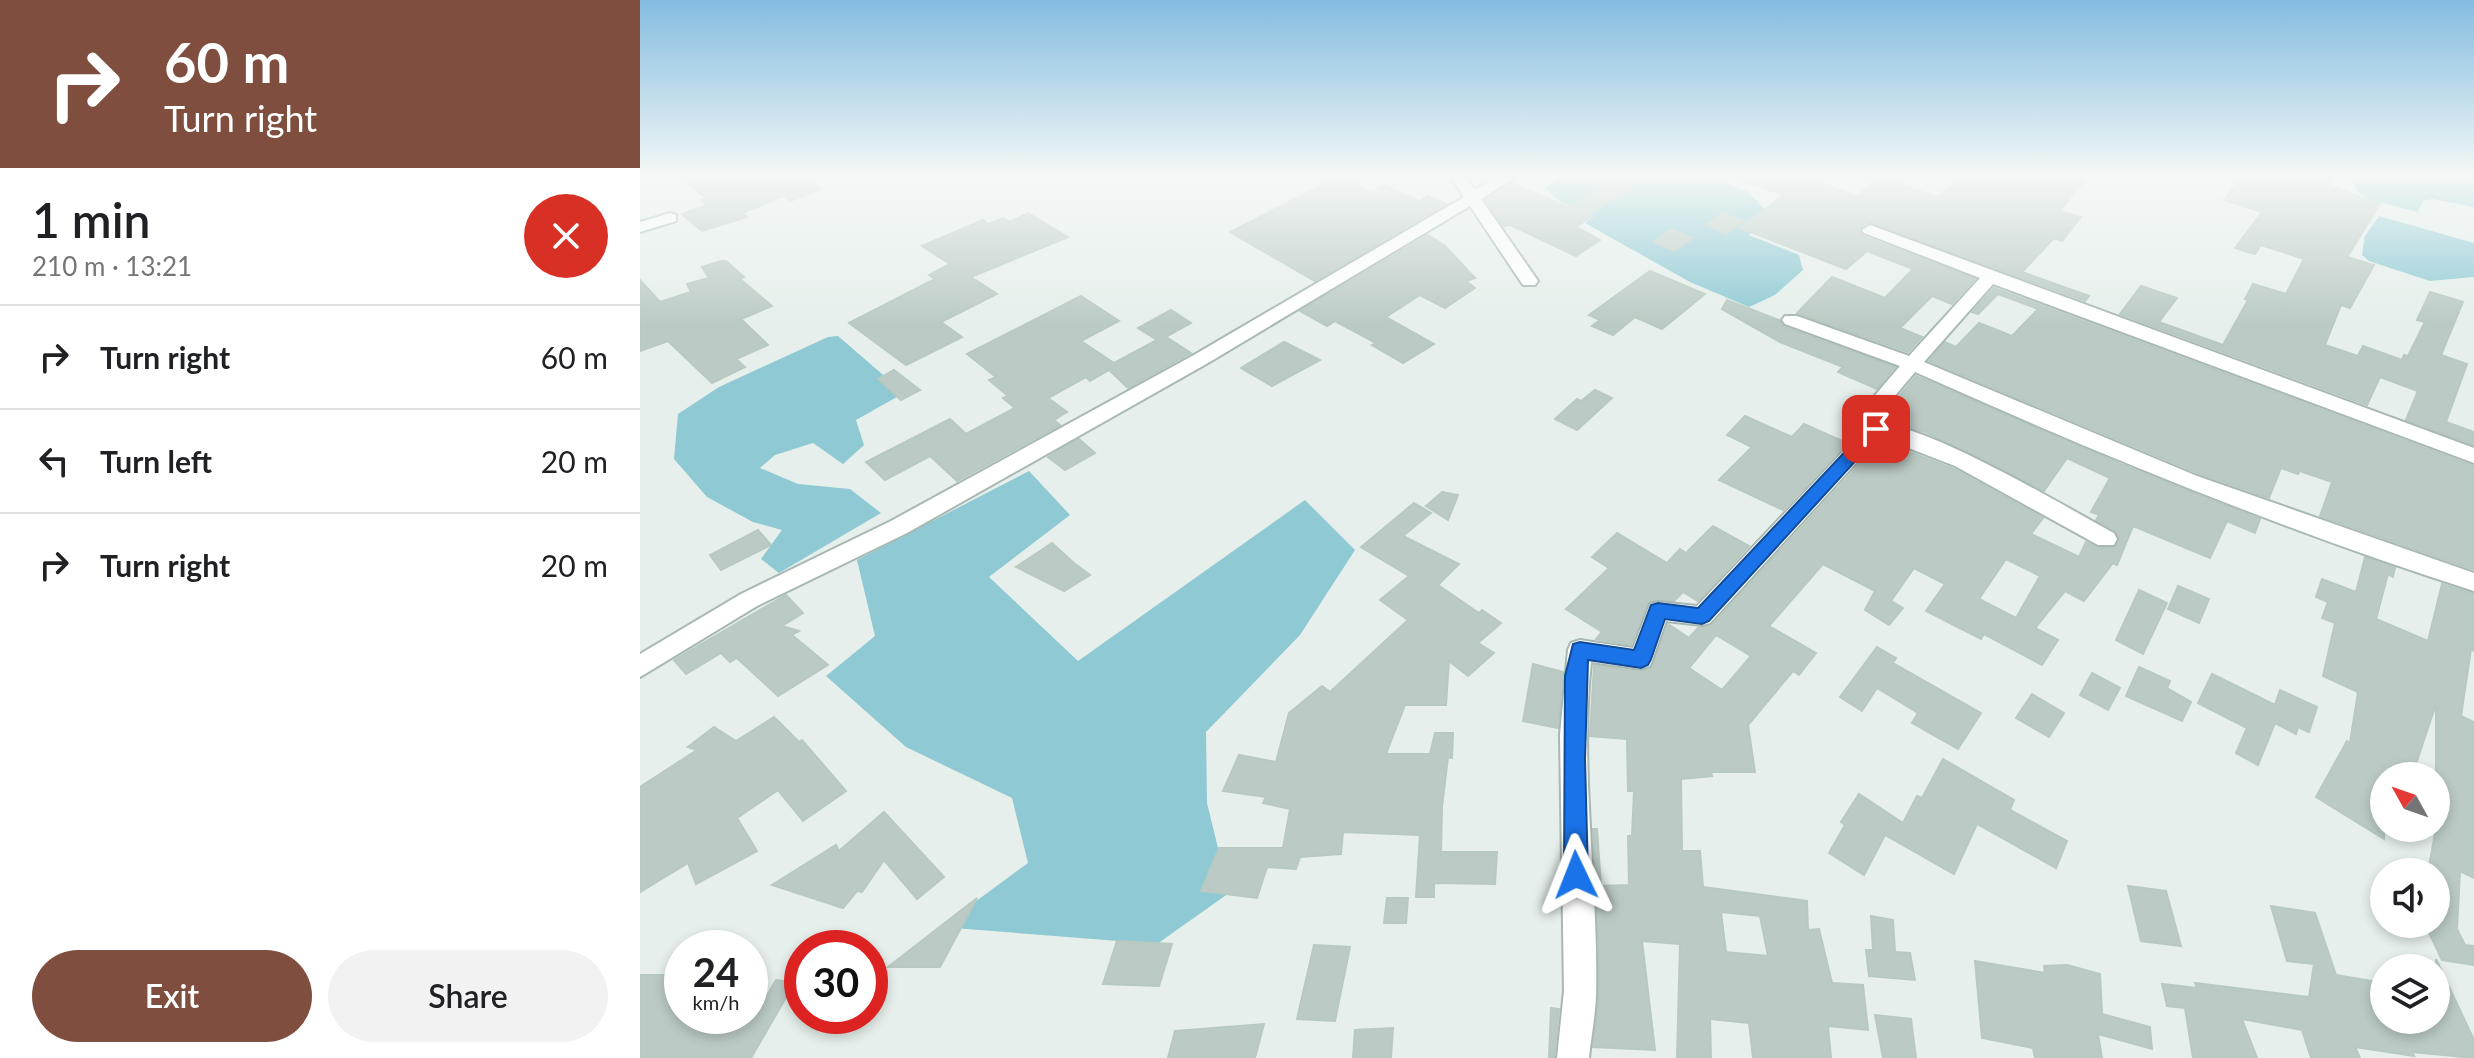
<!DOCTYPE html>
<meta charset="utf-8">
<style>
body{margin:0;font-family:Lato,sans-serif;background:#f2f2f2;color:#202124;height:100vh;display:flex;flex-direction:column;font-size:30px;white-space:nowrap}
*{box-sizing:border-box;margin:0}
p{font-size:26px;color:#757577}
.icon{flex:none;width:44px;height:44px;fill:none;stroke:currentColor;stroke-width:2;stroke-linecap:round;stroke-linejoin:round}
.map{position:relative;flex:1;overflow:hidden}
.drawer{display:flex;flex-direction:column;background:#fff;width:640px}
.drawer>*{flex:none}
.top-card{background:#7f4e3f;color:#fff;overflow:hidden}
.needle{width:52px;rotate:310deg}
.tools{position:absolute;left:1730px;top:762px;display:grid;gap:16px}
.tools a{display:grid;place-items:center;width:80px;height:80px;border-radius:50%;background:#fff;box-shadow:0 4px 12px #0003;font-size:40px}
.speed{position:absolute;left:24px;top:930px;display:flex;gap:16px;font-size:40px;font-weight:700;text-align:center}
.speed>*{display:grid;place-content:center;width:104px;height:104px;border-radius:50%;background:#fff;box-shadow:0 4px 12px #0003;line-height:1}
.speed small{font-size:20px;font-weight:400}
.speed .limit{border:12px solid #d22;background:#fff;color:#111}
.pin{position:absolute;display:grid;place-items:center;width:68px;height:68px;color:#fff;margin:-34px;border-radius:16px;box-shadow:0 4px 12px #0006}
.me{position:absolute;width:88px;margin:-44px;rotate:358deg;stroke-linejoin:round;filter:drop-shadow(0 0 6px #0008)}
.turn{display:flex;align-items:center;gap:28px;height:168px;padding:0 32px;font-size:36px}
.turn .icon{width:104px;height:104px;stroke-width:2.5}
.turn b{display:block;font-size:56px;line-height:68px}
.round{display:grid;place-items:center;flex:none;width:84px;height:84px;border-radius:42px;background:#f2f2f2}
.summary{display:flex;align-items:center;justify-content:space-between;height:136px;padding:0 32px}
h1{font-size:48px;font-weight:600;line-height:60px}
.primary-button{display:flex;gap:16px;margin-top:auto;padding:16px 32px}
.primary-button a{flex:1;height:92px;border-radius:48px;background:#7f4e3f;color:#fff;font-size:32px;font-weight:600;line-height:92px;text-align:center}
.primary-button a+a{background:#f2f2f2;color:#202124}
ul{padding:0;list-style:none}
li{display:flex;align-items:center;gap:24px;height:104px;padding:0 32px;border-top:2px solid #e0e0e0}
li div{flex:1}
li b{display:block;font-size:30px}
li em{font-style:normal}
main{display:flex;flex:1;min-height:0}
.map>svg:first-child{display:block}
.water{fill:#8ec9d4}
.building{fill:#bbcac4;stroke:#b8c9c2;stroke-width:2;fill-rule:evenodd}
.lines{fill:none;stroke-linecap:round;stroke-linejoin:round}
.minor-casing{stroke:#a8b8b2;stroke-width:4}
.minor{fill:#fff;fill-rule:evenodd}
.route{fill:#1a73e8;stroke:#114b97;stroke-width:2}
</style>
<main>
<section class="drawer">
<div class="top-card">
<div class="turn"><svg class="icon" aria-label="right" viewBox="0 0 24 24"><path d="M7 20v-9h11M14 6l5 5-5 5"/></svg><div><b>60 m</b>Turn right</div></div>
</div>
<div class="summary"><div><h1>1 min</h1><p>210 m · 13:21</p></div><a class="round" style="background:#d93025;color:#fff"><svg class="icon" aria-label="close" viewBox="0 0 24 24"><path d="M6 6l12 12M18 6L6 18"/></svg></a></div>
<ul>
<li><svg class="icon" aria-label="right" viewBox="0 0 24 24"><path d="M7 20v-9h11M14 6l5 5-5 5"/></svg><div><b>Turn right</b></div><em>60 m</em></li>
<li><svg class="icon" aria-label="left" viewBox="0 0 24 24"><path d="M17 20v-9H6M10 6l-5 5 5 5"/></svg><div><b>Turn left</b></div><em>20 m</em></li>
<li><svg class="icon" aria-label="right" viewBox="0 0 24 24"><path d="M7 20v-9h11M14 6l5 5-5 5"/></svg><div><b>Turn right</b></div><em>20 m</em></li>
</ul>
<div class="primary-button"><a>Exit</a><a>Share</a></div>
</section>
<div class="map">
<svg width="1834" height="1058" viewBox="0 0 1834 1058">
<rect width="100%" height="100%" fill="#e6efeb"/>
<g class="water">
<polygon points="922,177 1066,177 1107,191 1127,212 1109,235 1159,255 1163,270 1135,295 1109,307 1050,282 945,223 954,216 919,201 905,188"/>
<polygon points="1712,177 1834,177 1834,207 1792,199 1783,201 1778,212 1731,200 1717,192"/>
<polygon points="1739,216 1834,243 1834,277 1790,281 1729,261 1722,255 1725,236"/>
<polygon points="198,336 264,393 216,420 224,445 203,464 173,443 135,455 120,468 158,484 210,489 241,513 139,573 121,559 142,530 113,522 67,497 34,459 38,414 79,387 188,337"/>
<polygon points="389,471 430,515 349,577 438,661 665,500 715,550 660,635 566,732 567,803 589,893 517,944 301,927 388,863 372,798 266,747 186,676 235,636 217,560"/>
</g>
<g class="building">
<polygon points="40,177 165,177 181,189 150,201 144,196 102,213 107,217 62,231 42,214 67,205 61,200 66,198"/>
<polygon points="698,177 731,192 745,185 779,201 788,196 806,204 675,281 590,232"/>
<polygon points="978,177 984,177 991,188 948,215 952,216 936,227 960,240 936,256 870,225 864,226 845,200 871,183 928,207"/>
<polygon points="1100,177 1162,177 1217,196 1239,178 1298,197 1321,177 1395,177 1414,182 1419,177 1448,177 1419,211 1441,217 1422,241 1414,238 1382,272 1449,296 1445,301 1228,222 1219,229 1223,236 1335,279 1312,304 1292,296 1260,328 1282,337 1268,352 1157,313 1192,277 1245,298 1273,269 1227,251 1206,269 1100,228 1144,195 1099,179"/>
<polygon points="1602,177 1694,177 1689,185 1740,204 1707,257 1734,265 1710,308 1701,305 1685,345 1718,356 1723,346 1762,360 1764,355 1768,356 1785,322 1777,320 1790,292 1823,302 1801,355 1827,364 1806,422 1834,432 1834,445 1766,420 1778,391 1740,377 1727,405 1480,314 1501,286 1537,298 1519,322 1583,345 1608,300 1605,299 1613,284 1646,294 1664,259 1621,245 1615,254 1595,248 1622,212 1584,200"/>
<polygon points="388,213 428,237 331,277 357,294 301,322 322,337 266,365 209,323 295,279 289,275 310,264 282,246 343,220 348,224 363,218 370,222"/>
<polygon points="1083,213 1104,221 1086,234 1065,225"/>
<polygon points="1032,229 1053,238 1034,251 1014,242"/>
<polygon points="788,235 804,245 835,278 826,281 835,288 805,308 780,295 746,317 794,344 763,363 732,345 736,343 695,321 687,326 660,311"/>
<polygon points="81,261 86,261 104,277 100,279 132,306 101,319 128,345 96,359 105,367 72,383 28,341 0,351 0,280 20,302 51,292 47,284 69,278 62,267"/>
<polygon points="1010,271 1065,294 1022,329 995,317 973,335 952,326 960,320 949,315"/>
<polygon points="1354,288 1834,466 1834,570 1680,516 1692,482 1660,471 1658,474 1641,468 1629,498 1558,473 1289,361 1305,342 1316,347 1339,323 1372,336 1398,309 1358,294 1338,314 1332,312"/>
<polygon points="441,296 479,321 441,341 474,363 517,340 498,328 531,310 551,323 526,337 551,353 488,388 469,370 450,381 446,377 408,398 427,412 414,420 420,425 317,481 290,456 245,480 226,462 310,419 326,434 375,408 363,398 368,396 349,380 356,377 327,354"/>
<polygon points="1087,300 1139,320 1144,327 1255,367 1237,389 1198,372 1203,367 1140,342 1082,309"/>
<polygon points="644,342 680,360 632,386 601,368"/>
<polygon points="254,370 280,390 261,400 238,379"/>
<path d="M1276 376 1481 464 1620 519 1615 533 1587 521 1570 558 1493 526 1477 565 1473 563 1444 601 1425 591 1395 628 1418 640 1402 665 1344 634 1341 639 1286 611 1305 584 1274 568 1251 601 1263 608 1249 625 1225 610 1235 591 1183 564 1129 626 1176 653 1159 675 1153 671 1108 725 1115 772H1071L1072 776 1041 779 1042 851H1060L1063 887 1167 901 1168 930 1179 929 1192 983 1223 985 1228 1030 1188 1026 1191 1058H1113L1109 1023 1070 1019 1071 1058H1037L1040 944 1002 941 1015 1050 953 1047 959 997V955L953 829H957L961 886 989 885 988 836H992L994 791H988L987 739 950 736 954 665 1001 672 1011 669 1028 624 1049 638 1058 628 1072 625 1241 441 1314 469 1403 518 1391 534 1439 557 1446 542 1458 548H1474L1480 540 1475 530 1456 520 1459 515 1451 512 1470 478 1427 458 1404 491 1285 432 1238 421ZM1366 559 1400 576 1376 618 1339 599ZM1076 635 1111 656 1082 690 1049 668ZM1081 912 1120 916 1128 956 1086 952Z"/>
<polygon points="955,390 972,398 937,430 915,419 937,399 941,401"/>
<polygon points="1105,416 1152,437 1164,424 1207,443 1143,510 1079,480 1112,447 1087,435"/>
<polygon points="439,439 455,453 425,470 408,457"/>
<polygon points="802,492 818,495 808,520 786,506"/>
<polygon points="774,503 791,513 763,536 819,564 798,585 839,613 842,610 861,623 838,643 854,653 828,676 809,661 806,705 765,705 746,754 790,754 795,733 813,733 812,758 808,757 802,807 801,852 857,852 855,884 794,883 794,897 776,897 780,835 703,832 701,854 660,857 656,869 627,867 617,898 561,891 579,848 643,848 650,809 623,803 626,797 583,791 599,755 636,762 649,713 682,686 690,692 768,620 740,600 769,576 721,547"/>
<polygon points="1073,526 1109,546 1058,601 1043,592 1034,601 1009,601 991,645 956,639 962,632 926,609 969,568 952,557 977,533 1027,563 1040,549 1046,553"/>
<polygon points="118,530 131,545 81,570 70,555"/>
<polygon points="412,543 435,564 450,575 424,591 376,567"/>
<polygon points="1725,557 1755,568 1753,577 1748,574 1736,619 1788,641 1802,584 1834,594 1834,651 1831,649 1821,716 1834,722 1834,878 1820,871 1817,929 1825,945 1834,946 1834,965 1802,960 1785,924 1796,924 1796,872 1788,872 1796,828 1796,704 1772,776 1744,776 1744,796 1737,810 1744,814 1744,839 1676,797 1707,741 1710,743 1718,692 1683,676 1695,623 1682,618 1688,602 1676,597 1682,579 1716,592"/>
<polygon points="1538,586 1569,599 1559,623 1528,609"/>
<polygon points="1499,590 1527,603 1503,654 1476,640"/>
<polygon points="146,595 163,613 142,626 159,631 152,635 188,665 138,696 97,658 90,662 81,653 46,674 34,660"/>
<polygon points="1237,647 1256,658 1253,663 1341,713 1318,749 1272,723 1278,713 1237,688 1222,711 1200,697"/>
<polygon points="893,664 923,672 918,728 883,721"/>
<polygon points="1499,667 1530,681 1527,688 1551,702 1542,721 1486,696"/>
<polygon points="1452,673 1480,688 1468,710 1440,695"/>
<polygon points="1572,674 1635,705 1640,690 1677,707 1669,732 1658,727 1656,734 1635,723 1618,765 1596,753 1607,728 1558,703"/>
<polygon points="1392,694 1424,713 1409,737 1376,718"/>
<polygon points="134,717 159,742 162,740 206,791 163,821 138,790 97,818 117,851 56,884 48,863 0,892 0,787 57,750 48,747 74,727 96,741"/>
<polygon points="1303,759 1374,800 1370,810 1427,841 1416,868 1337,824 1314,874 1245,835 1224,875 1189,853 1205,825 1201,822 1219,794 1263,823 1277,796 1282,798"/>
<polygon points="244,812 304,877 277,899 244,860 222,892 217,891 203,908 132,885 196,845 199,851"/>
<polygon points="1488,886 1526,891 1541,946 1501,941"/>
<polygon points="337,898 300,967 248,967"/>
<polygon points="747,898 768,898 766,923 744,923"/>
<polygon points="1631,906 1675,913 1696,975 1744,983 1744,1020 1796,1020 1796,959 1834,1040 1834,1058 1772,1052 1774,1056 1715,1047 1720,1058 1671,1058 1662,1030 1602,1019 1617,1058 1553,1058 1545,1008 1527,1006 1522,984 1557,988 1555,983 1669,997 1674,964 1647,961"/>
<polygon points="1231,916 1253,920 1255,952 1270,953 1275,980 1229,976 1226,950 1233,950"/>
<polygon points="477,941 532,944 519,986 463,984"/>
<polygon points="674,945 710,947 695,1021 657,1019"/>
<polygon points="1335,961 1405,973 1404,966 1427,965 1460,974 1462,1014 1510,1027 1512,1049 1458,1034 1462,1058 1395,1058 1393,1048 1342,1038"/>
<polygon points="0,975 42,975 42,1016 115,1016 136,980 155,982 111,1058 0,1058"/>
<polygon points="911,1008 919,1009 914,1058 909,1058"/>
<polygon points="1235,1015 1271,1019 1276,1058 1243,1058"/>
<polygon points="624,1024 615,1058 528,1058 535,1031"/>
<polygon points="753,1028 751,1058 713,1058 715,1030"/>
</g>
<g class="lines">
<g class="minor-casing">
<g id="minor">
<polygon points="811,177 825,177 835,190 858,177 875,177 841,199 898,281 895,285 883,285 830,206 568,363 267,533 117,606 0,677 0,654 101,594 251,521 554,355 824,197"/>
<polygon points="30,213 36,215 36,221 0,232 0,222"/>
<path d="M1230 225 1834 448V463L1353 284 1284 362 1557 476 1834 573V591C1643 530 1458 454 1275 372L1232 423C1282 420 1425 507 1474 533L1477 539 1474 545H1458L1315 466 1240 437 1070 623 1062 625 1026 621 1010 666 1001 669 951 662C939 774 959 885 956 997 955 1018 951 1038 949 1058H917L924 991 920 735 928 650 931 643 940 640 993 648 1010 604 1018 602 1057 606 1227 426H1216L1213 421 1260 366 1145 324 1142 320 1145 316H1157L1269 356 1340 278 1224 233 1222 230Z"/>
</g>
</g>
<use href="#minor" class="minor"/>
</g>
<linearGradient id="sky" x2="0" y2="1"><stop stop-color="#84bce0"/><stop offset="0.54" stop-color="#f4f8f6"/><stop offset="1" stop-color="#f4f8f6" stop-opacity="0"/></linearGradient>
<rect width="1834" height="325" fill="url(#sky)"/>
<polygon class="route" points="1236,423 1244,429 1242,432 1069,621 1062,624 1025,619 1011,659 1008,665 1001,668 948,660 945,759 948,875 945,883 936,887 928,883 924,875 925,676 933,644 940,642 994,650 1011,605 1018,603 1058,608 1230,425"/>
</svg>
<div class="tools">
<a><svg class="needle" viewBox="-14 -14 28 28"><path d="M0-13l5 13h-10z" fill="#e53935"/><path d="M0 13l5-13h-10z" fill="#757577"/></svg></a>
<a><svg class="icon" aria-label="sound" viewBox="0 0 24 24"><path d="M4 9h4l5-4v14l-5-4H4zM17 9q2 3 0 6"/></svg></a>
<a><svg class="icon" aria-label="layers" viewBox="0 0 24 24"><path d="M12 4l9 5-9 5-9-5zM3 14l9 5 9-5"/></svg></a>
</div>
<div class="speed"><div>24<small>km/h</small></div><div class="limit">30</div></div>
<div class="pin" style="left:1236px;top:429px;background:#d93025"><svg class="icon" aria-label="arrive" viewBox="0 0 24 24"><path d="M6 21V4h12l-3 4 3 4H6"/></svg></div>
<svg class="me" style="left:936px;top:875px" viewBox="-20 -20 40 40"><path d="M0-17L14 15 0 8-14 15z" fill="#1a73e8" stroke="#fff" stroke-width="4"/></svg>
</div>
</main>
